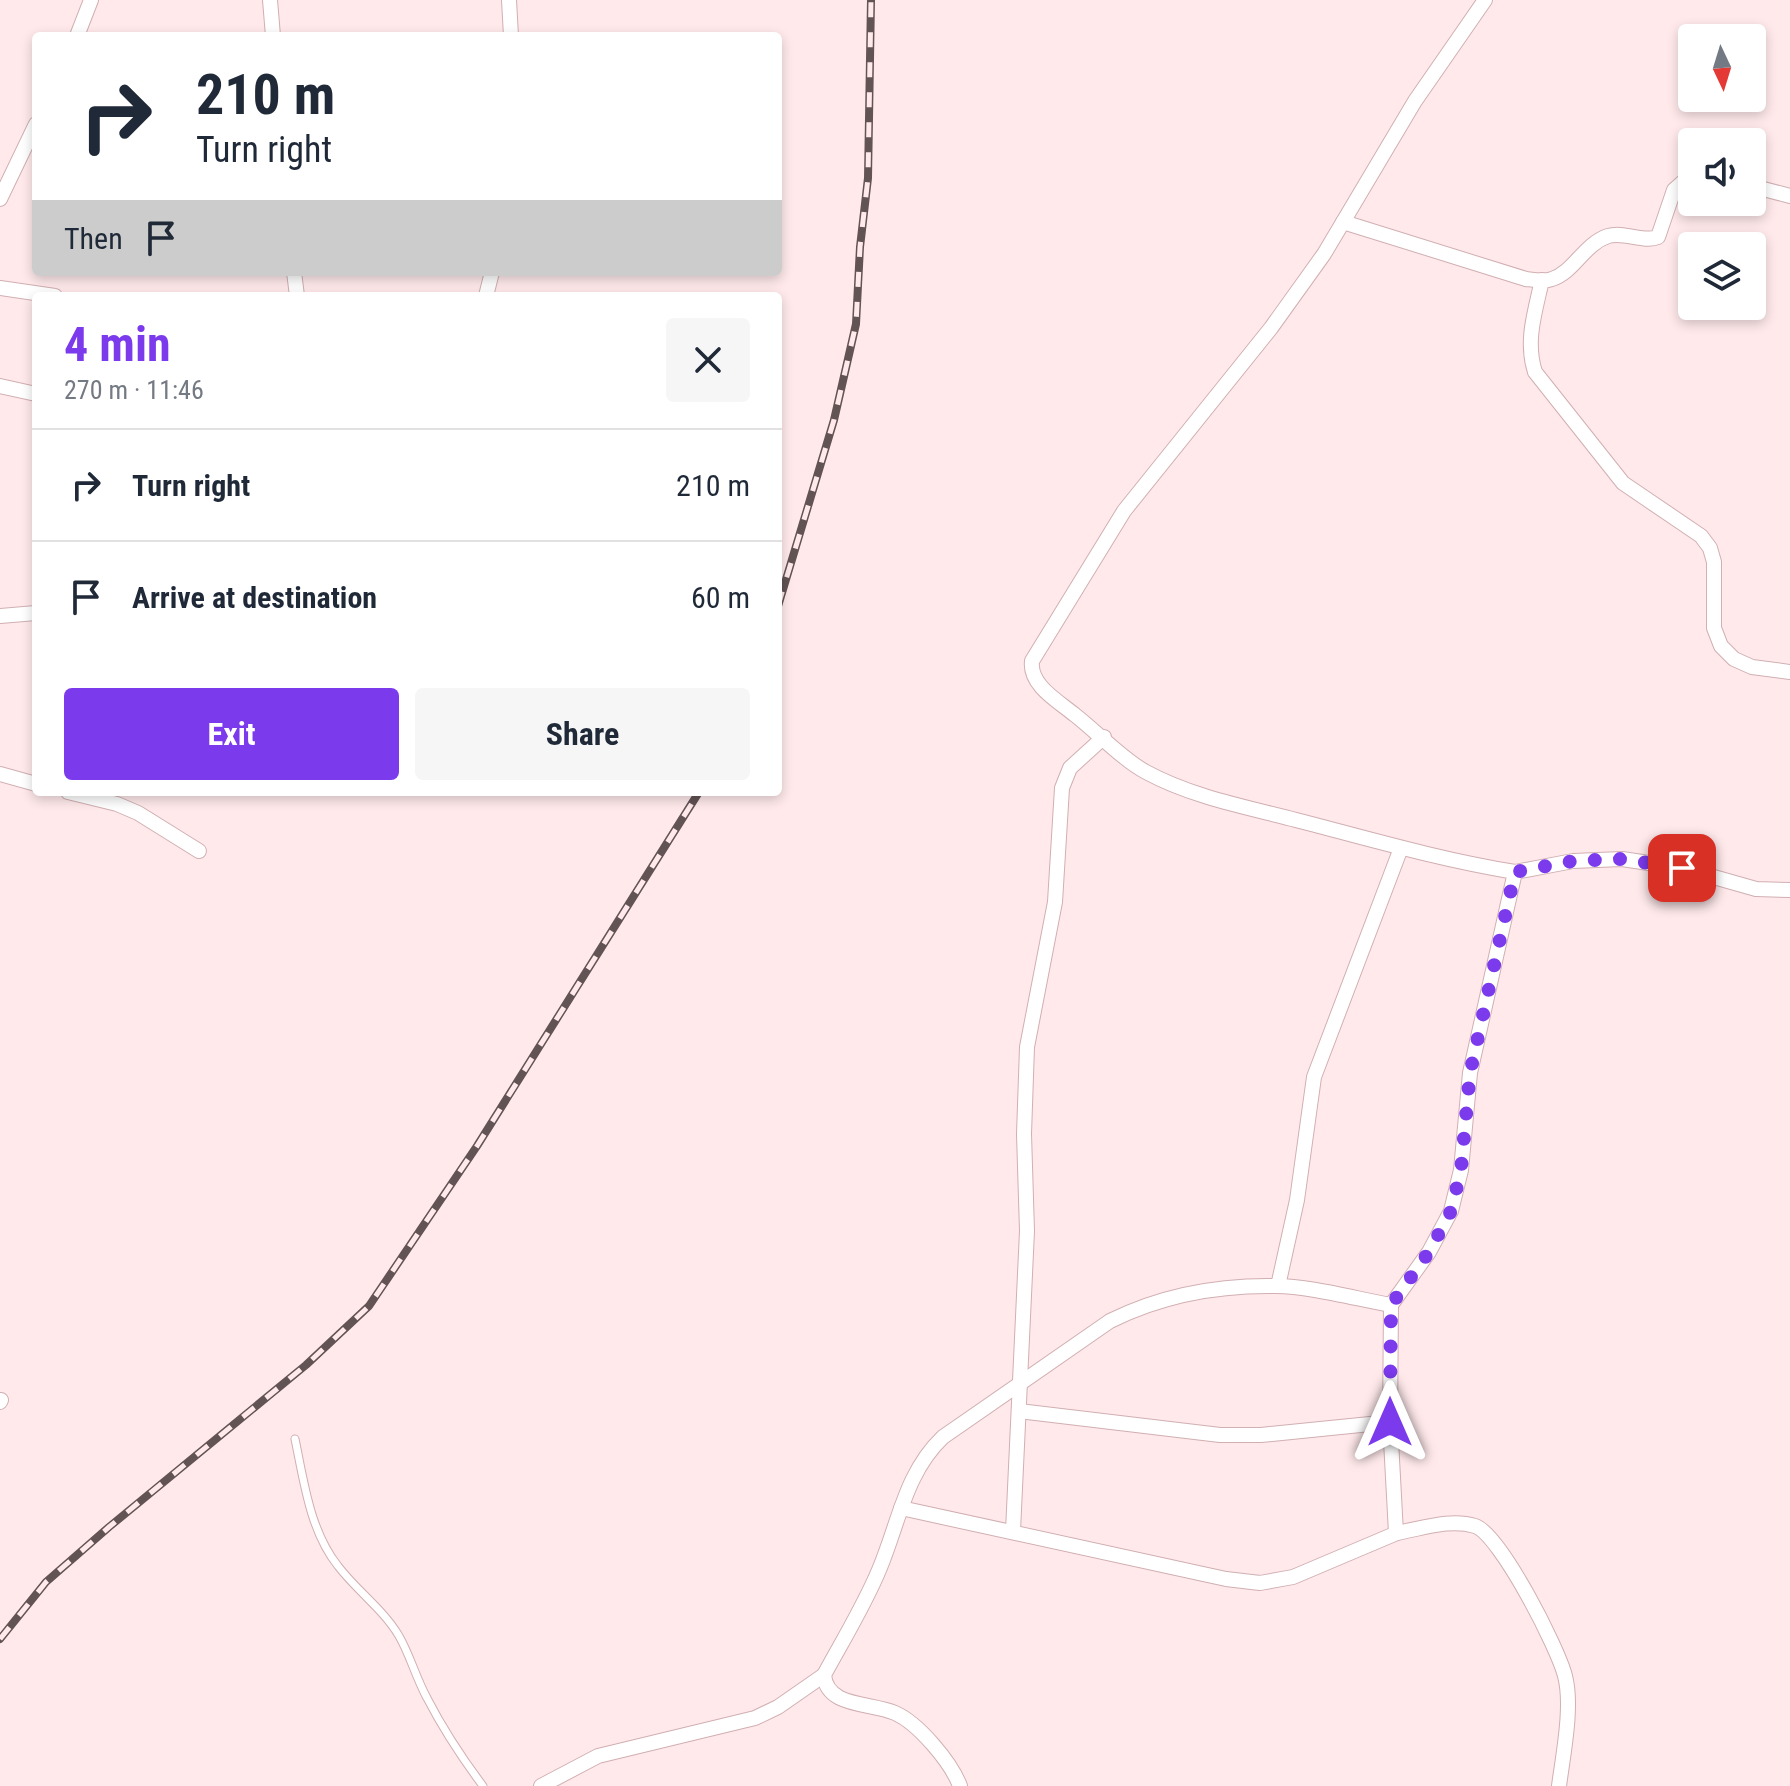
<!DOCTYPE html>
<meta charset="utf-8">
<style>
body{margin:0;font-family:"Roboto Condensed",sans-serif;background:#f6f6f7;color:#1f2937;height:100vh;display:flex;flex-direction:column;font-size:30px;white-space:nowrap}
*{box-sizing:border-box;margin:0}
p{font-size:26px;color:#747a83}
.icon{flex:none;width:44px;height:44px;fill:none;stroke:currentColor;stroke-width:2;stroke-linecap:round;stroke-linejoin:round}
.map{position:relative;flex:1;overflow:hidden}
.details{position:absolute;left:32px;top:292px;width:750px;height:504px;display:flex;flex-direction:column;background:#fff;border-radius:8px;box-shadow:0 4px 12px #0003}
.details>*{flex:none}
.hud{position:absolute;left:32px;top:32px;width:750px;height:244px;border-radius:8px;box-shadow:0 4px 12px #0003;background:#fff;color:#1f2937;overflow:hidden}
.needle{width:52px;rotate:176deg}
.controls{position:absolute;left:1678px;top:24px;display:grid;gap:16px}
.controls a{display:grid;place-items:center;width:88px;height:88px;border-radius:8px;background:#fff;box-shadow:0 4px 12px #0003;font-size:40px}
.pin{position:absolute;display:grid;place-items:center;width:68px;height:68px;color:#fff;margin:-34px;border-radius:16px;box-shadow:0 4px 12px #0006}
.me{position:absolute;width:88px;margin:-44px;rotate:0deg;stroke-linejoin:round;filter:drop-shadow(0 0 6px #0008)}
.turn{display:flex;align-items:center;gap:28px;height:168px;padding:0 32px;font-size:36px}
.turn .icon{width:104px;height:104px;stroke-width:2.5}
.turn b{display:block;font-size:56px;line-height:68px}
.then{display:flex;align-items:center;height:76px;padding:0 32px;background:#0003;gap:16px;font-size:30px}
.round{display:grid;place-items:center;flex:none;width:84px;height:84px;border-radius:8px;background:#f6f6f7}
.head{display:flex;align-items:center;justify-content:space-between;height:136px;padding:0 32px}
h1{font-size:48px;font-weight:700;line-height:60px;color:#7c3aed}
.primary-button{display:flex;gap:16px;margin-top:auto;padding:16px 32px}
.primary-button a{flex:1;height:92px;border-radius:8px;background:#7c3aed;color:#fff;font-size:32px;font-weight:700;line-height:92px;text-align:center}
.primary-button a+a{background:#f6f6f7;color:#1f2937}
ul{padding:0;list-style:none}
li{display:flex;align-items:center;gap:24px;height:112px;padding:0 32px;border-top:2px solid #e0e1e3}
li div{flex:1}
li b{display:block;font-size:30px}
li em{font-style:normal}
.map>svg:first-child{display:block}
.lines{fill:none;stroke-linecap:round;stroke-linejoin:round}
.service-casing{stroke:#d1afb2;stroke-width:9}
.minor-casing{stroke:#d1afb2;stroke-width:16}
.service{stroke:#fff;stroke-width:7}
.minor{stroke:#fff;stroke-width:14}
.rail-casing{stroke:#625355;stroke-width:8}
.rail{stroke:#ffe9eb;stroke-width:5;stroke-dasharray:15;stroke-linecap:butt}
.route{stroke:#7c3aed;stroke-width:14;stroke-dasharray:0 25.2}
</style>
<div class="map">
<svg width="1790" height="1786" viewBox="0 0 1790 1786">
<rect width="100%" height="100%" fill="#ffe9eb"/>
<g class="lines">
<g class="service-casing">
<path id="service" d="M295 1439C304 1482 310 1531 338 1566 357 1591 383 1609 399 1636 410 1655 416 1678 427 1698 443 1729 462 1758 483 1786"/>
</g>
<g class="minor-casing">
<g id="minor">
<polyline points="270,0 273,36"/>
<polyline points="509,0 511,36"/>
<path d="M1485 0 1415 101 1324 254 1271 328 1124 511 1032 661C1029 685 1058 701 1075 715 1097 732 1123 760 1146 772 1192 797 1246 807 1296 820 1369 839 1441 860 1515 872"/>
<polyline points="77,36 91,0"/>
<polyline points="1752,186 1790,196"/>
<polyline points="0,199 36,124"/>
<path d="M1343 222 1526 279C1534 280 1544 282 1552 279 1574 272 1584 244 1608 236 1624 231 1644 243 1658 237L1674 190 1692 174"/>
<polyline points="294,272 297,296"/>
<path d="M1542 280C1535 312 1525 341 1535 372L1623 483 1701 536 1710 548 1714 562V628L1721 646 1734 659 1752 667 1790 672"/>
<polyline points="0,288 55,296"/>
<polyline points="486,296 492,272"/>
<polyline points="0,386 36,394"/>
<polyline points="0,616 36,613"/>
<polyline points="0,774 36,784"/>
<polyline points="68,792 117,804 138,813 199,851"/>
<polyline points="1278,1286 1297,1200 1314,1077 1401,848"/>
<polyline points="0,1402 1,1400"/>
<polyline points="1019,1411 1220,1435 1261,1435 1390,1422"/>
<polyline points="901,1508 1226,1579 1260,1583 1293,1577 1397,1533"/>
<polyline points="1013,1531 1027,1231 1024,1134 1027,1047 1055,902 1062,788 1070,768 1104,737"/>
<polyline points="541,1786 598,1756 755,1718 778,1707 824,1675"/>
<path d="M960 1786C951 1762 918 1723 895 1713 871 1702 827 1708 824 1675 843 1640 864 1606 879 1570 899 1523 905 1473 943 1437L1110 1321C1162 1295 1217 1285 1276 1286 1309 1286 1357 1299 1391 1305"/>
<path d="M1559 1786C1563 1755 1573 1706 1565 1676 1558 1648 1500 1534 1475 1526 1450 1518 1421 1529 1396 1533L1390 1422 1391 1305 1429 1252 1451 1211 1461 1170 1470 1073 1515 872 1573 861 1622 859 1682 868 1756 889 1790 890"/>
</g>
</g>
<use href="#service" class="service"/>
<use href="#minor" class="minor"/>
<g class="rail-casing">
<g id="rail">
<polyline points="778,606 834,420 856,324 860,247 868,178 871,0"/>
<polyline points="0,1639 46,1582 109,1527 306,1365 369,1306 477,1146 699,792"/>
</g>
</g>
<use href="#rail" class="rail"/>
</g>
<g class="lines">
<polyline class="route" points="1390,1422 1391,1305 1429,1252 1451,1211 1461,1170 1470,1073 1515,872 1573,861 1622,859 1682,868"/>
</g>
</svg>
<div class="controls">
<a><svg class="needle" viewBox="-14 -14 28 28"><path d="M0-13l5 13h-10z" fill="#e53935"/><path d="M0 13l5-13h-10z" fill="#747a83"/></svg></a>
<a><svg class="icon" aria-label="sound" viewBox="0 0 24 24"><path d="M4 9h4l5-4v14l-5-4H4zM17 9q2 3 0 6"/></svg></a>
<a><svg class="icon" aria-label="layers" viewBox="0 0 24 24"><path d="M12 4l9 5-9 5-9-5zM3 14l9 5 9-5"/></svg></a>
</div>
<div class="pin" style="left:1682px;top:868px;background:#d93025"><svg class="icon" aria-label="arrive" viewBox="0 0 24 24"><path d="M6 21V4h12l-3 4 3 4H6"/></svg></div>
<svg class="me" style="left:1390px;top:1422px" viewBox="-20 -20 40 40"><path d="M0-17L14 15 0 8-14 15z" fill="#7c3aed" stroke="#fff" stroke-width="4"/></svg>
<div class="hud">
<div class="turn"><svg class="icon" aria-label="right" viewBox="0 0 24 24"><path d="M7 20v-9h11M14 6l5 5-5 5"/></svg><div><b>210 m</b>Turn right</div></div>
<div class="then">Then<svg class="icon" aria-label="arrive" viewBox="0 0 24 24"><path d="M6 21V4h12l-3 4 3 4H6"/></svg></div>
</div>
<section class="details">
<div class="head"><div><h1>4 min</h1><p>270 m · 11:46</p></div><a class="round"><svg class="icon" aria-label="close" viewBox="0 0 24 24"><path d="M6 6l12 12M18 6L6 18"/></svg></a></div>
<ul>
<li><svg class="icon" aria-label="right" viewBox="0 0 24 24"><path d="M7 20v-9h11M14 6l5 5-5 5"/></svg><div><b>Turn right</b></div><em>210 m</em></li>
<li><svg class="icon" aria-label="arrive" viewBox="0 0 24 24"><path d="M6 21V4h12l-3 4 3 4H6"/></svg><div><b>Arrive at destination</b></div><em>60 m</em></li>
</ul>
<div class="primary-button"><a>Exit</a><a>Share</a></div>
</section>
</div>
